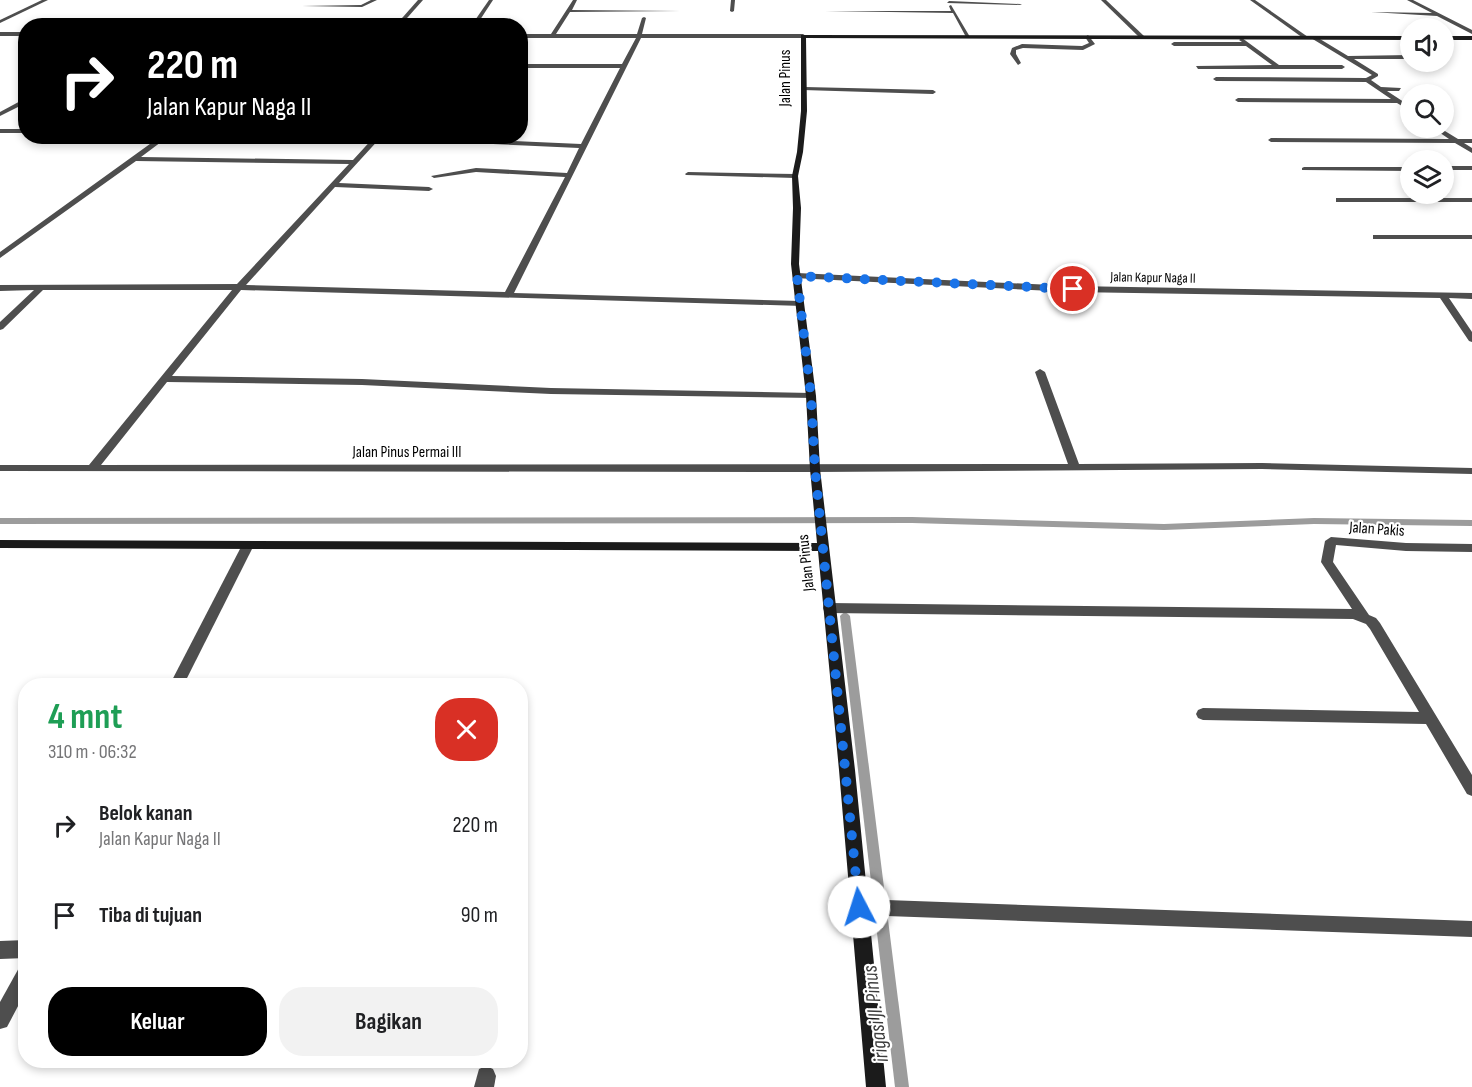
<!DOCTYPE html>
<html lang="id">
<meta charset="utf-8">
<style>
body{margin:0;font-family:"Sofia Sans Condensed",sans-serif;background:#f2f2f2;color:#202124;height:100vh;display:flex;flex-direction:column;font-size:22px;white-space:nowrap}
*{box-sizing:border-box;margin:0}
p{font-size:20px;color:#757577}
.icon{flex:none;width:33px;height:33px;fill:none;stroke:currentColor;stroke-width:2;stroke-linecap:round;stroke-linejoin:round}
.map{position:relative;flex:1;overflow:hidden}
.panel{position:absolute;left:18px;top:678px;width:510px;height:390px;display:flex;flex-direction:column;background:#fff;border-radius:24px;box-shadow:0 3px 9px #0003}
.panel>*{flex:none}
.hud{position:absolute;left:18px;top:18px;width:510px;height:126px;border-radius:24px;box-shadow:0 3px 9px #0003;background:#000;color:#fff;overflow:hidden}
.controls{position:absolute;left:1400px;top:18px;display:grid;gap:12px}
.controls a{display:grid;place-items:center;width:54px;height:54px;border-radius:50%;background:#fff;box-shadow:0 3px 9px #0003;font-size:30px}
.pin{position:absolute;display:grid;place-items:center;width:51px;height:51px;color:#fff;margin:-26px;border:3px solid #fff;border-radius:50%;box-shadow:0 2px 6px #0007}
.me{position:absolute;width:66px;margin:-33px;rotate:355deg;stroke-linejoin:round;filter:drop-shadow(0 0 4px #0008)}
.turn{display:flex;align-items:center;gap:21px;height:126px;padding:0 30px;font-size:27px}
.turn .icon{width:78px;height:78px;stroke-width:2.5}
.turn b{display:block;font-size:42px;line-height:51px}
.round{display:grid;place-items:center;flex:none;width:63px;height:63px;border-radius:24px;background:#f2f2f2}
.overview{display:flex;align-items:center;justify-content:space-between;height:102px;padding:0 30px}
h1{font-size:36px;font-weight:700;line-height:45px;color:#1e9e55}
.button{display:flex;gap:12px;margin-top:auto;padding:12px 30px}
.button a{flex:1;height:69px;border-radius:24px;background:#000;color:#fff;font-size:24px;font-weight:700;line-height:69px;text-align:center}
.button a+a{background:#f2f2f2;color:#202124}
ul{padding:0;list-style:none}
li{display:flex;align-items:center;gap:18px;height:90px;padding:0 30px}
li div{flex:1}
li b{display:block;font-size:22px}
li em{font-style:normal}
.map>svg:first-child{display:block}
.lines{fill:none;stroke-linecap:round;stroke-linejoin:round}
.stream{fill:#9c9c9c;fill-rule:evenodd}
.street{fill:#4e4e4e;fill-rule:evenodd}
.secondary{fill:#1b1b1b;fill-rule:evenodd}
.route{stroke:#1a73e8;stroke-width:10;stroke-dasharray:0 18}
.labels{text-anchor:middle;stroke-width:4.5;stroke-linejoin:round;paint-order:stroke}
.far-street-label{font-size:14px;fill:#000;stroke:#fff}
.street-label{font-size:16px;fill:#000;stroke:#fff}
.near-water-label{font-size:21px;font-style:italic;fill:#3d3d3d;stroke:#fff}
</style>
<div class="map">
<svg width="1472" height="1087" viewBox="0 0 1472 1087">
<rect width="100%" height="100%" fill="#fff"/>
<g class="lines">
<g class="stream">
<polygon points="912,517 1164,524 1314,518 1472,520 1472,526 1314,524 1164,530 912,523 0,524 0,518"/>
<polygon points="845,612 848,614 850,616 909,1087 895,1087 840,616 842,614"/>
</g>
<g class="street">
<polygon points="42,0 48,0 0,23 0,20"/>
<polygon points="371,0 377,0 362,7 302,6 361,5"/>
<polygon points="418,0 423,0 400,26 395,26"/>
<polygon points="489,0 493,0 476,26 471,26"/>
<polygon points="573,0 577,0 572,10 680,11 570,12 556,34 637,34 642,18 644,17 646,18 642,34 803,34 806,36 803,38 641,38 514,293 800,301 804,304 803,306 241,290 172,376 362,379 551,388 811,393 816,396 815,398 551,394 362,385 167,382 101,465 1068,464 1035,372 1040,369 1045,372 1079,464 1262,463 1472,468 1472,474 1262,469 815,472 0,471 0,465 89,465 232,290 43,290 3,329 0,330 0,322 34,290 0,291 0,285 237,284 349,164 136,161 0,258 0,252 161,136 169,136 141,157 353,160 375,136 382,136 339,183 429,187 433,189 429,191 335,187 246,285 505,292 565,177 476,172 434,178 431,176 476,168 567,173 579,148 493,144 490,142 493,140 581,144 620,68 520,68 520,64 622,64 636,38 520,38 520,34 551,34"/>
<polygon points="731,0 735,0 734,11 732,12 730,11"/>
<polygon points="1101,0 1106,0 1144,36 1144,38 1140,38"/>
<polygon points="1250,0 1255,0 1308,37 1303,38"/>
<polygon points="1407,0 1413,0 1472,30 1472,34 1437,16 1371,12 1432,13"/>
<polygon points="949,1 1020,4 1022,5 947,3"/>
<polygon points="951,5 970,37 966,37 953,13 825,11 951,11 949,6"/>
<polygon points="321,23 323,24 322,26 317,26"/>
<rect x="0" y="32" width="26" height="4"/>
<polygon points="1088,35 1095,44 1083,50 1023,48 1016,50 1016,54 1021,63 1018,65 1010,54 1012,48 1022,44 1082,46 1089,43 1085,37"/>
<polygon points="1311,36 1315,36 1348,56 1410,55 1410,59 1354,59 1378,74 1378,76 1371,80 1381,87 1401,88 1399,91 1387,91 1410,106 1410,111 1397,103 1238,102 1235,100 1238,98 1391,99 1366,82 1216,81 1213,79 1216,77 1366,78 1372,75 1311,38"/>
<polygon points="1242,38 1279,65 1342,65 1345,67 1342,69 1198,69 1196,66 1272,65 1246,46 1174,46 1171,44 1174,42 1242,42 1239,40"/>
<polygon points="805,87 933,90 936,92 933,94 803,90"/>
<polygon points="26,98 26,103 0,116 0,112"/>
<polygon points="1433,128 1440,128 1458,139 1472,139 1472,143 1464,143 1472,148 1472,153 1455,143 1271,142 1268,140 1271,138 1449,139"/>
<rect x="0" y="129" width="26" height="4"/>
<rect x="1443" y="166" width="29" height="4"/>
<polygon points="1304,167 1410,167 1410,171 1302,170 1302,168"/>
<polygon points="688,172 795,174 798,176 795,178 686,175 685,174"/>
<rect x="1336" y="198" width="136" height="4"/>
<rect x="1373" y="235" width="99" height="4"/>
<polygon points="797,273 1073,286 1472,293 1472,299 1449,298 1472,332 1472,342 1469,341 1440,298 1073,292 794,278 793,276"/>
<polygon points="1331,537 1406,543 1472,544 1472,552 1406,551 1336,545 1333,562 1369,615 1376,618 1380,623 1472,775 1472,796 1467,794 1426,724 1203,720 1198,718 1196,714 1198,710 1203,708 1419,712 1370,629 1366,624 1353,619 829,613 824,611 823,608 824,605 829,603 1352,609 1321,562 1325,541"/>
<polygon points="247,543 253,547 183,686 169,686 241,547"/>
<polygon points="859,899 1472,921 1472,937 859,915 853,913 851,907 853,901"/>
<polygon points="26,940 26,958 0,959 0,941"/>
<polygon points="26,963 26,991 7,1027 0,1029 0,1002 20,966"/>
<polygon points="486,1066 493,1069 496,1076 494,1087 474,1087 479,1069"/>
</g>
<g class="secondary">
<polygon points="801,35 1410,36 1410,40 806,38 807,111 803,152 798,176 801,208 799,264 816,396 820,469 855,770 886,1087 866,1087 839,770 818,551 0,548 0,540 817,543 810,469 806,396 791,264 793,208 792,176 797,152 801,111"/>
<rect x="1443" y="36" width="29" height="4"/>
</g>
</g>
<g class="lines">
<polyline class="route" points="859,907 815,469 811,396 797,276 1073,289"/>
</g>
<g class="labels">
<g class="far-street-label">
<text transform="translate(1153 277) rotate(1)" y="5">Jalan Kapur Naga II</text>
</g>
<g class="street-label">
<text transform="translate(784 78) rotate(-90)" y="6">Jalan Pinus</text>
<text x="407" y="457">Jalan Pinus Permai III</text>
<text transform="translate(1377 528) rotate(4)" y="6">Jalan Pakis</text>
<text transform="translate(805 563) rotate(-96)" y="6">Jalan Pinus</text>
</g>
<g class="near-water-label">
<text transform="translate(875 1014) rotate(-97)" y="7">irigasi Jl. Pinus</text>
</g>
</g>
</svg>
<div class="controls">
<a><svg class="icon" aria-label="sound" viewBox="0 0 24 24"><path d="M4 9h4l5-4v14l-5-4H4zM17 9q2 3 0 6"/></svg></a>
<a><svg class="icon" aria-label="search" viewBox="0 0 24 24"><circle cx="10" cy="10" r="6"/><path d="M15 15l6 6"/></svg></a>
<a><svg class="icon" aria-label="layers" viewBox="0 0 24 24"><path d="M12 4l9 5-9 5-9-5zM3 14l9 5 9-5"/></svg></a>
</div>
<div class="pin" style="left:1073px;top:289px;background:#d93025"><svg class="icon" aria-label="arrive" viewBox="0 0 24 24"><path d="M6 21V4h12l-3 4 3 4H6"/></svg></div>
<svg class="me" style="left:859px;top:907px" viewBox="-20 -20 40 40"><circle r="19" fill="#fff"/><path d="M0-13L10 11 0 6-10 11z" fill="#1a73e8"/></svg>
<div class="hud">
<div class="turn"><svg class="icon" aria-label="right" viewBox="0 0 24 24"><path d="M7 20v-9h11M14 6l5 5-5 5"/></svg><div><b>220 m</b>Jalan Kapur Naga II</div></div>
</div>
<section class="panel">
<div class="overview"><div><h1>4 mnt</h1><p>310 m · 06:32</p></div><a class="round" style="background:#d93025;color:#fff"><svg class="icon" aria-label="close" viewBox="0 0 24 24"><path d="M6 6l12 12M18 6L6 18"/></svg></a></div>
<ul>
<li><svg class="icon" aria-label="right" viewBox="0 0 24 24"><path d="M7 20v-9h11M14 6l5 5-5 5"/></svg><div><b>Belok kanan</b><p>Jalan Kapur Naga II</p></div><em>220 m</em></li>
<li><svg class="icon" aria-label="arrive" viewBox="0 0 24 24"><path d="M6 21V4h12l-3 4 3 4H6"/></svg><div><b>Tiba di tujuan</b></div><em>90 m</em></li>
</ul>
<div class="button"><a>Keluar</a><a>Bagikan</a></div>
</section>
</div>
